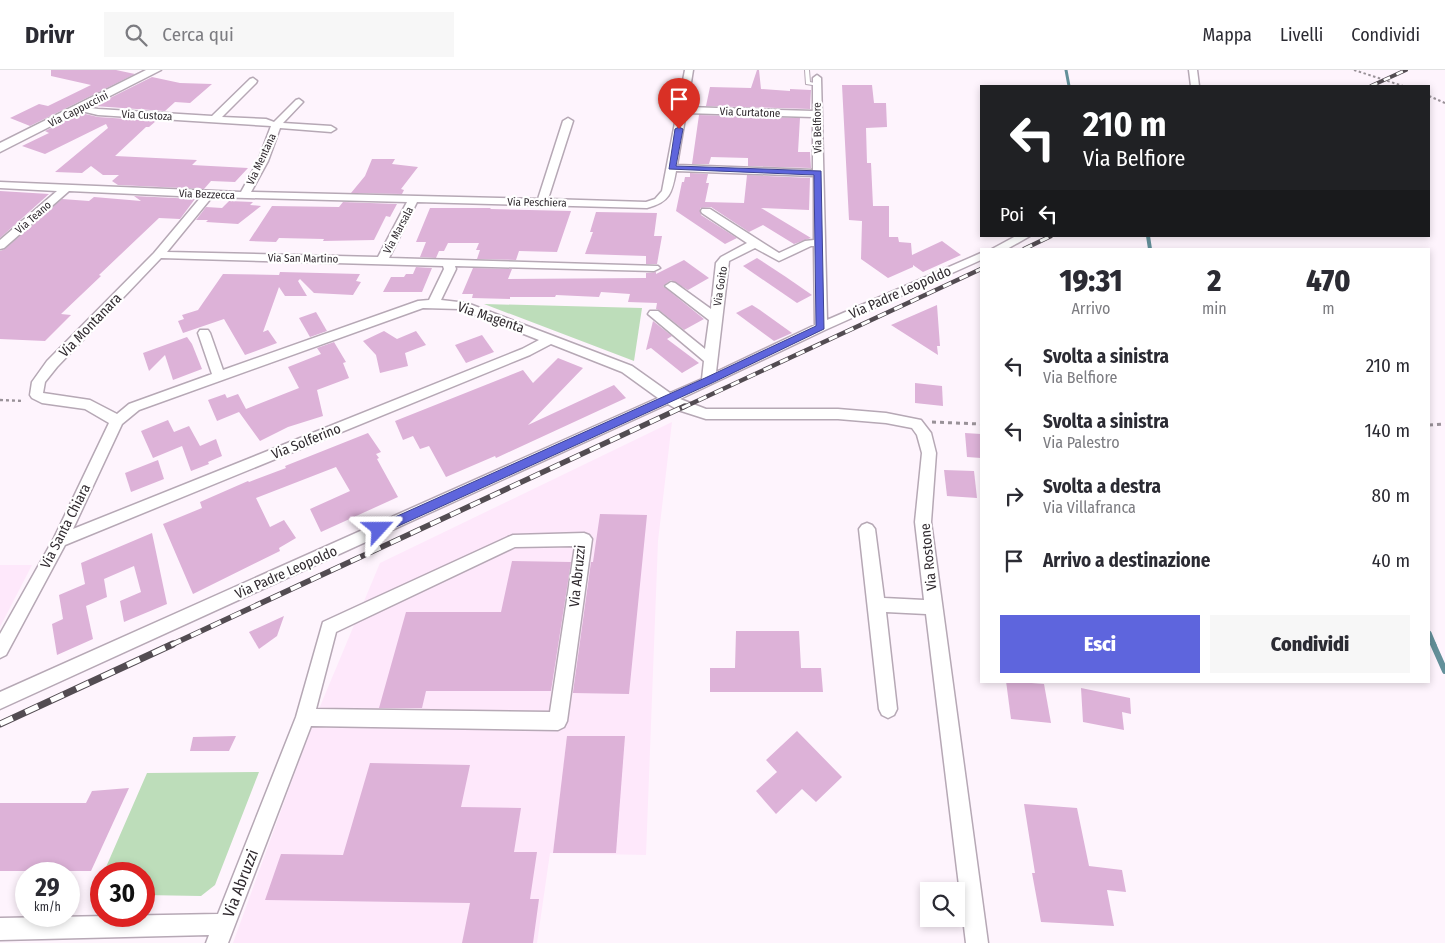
<!DOCTYPE html>
<html lang="it">
<style>
body{margin:0;font-family:"Fira Sans Condensed",sans-serif;background:#f7f7f7;color:#2b2b33;height:100vh;display:flex;flex-direction:column;font-size:19px;white-space:nowrap}
*{box-sizing:border-box;margin:0}
p{font-size:16px;color:#7c7c81}
.icon{flex:none;width:28px;height:28px;fill:none;stroke:currentColor;stroke-width:2;stroke-linecap:round;stroke-linejoin:round}
.map{position:relative;flex:1;overflow:hidden}
.panel{position:absolute;left:980px;top:178px;width:450px;height:435px;display:flex;flex-direction:column;background:#fff;border-radius:0px;box-shadow:0 2px 8px #0003}
.panel>*{flex:none}
.hud{position:absolute;left:980px;top:15px;width:450px;height:152px;border-radius:0px;box-shadow:0 2px 8px #0003;background:#202124;color:#fff;overflow:hidden}
.buttons{position:absolute;left:920px;top:812px;display:grid;gap:10px}
.buttons a{display:grid;place-items:center;width:45px;height:45px;border-radius:0px;background:#fff;box-shadow:0 2px 8px #0003;font-size:25px}
.speed{position:absolute;left:15px;top:792px;display:flex;gap:10px;font-size:25px;font-weight:700;text-align:center}
.speed>*{display:grid;place-content:center;width:65px;height:65px;border-radius:50%;background:#fff;box-shadow:0 2px 8px #0003;line-height:1}
.speed small{font-size:12px;font-weight:400}
.speed .limit{border:8px solid #d22;background:#fff;color:#111}
.pin{position:absolute;display:grid;place-items:center;width:42px;height:42px;color:#fff;margin:-51px -21px;border-radius:50% 50% 50% 0;rotate:-45deg;box-shadow:0 0 5px #0007}
.pin .icon{rotate:45deg}
.me{position:absolute;width:55px;margin:-28px;rotate:66deg;stroke-linejoin:round;filter:drop-shadow(0 0 4px #0008)}
.turn{display:flex;align-items:center;gap:18px;height:105px;padding:0 20px;font-size:22px}
.turn .icon{width:65px;height:65px;stroke-width:2.5}
.turn b{display:block;font-size:35px;line-height:42px}
.then{display:flex;align-items:center;height:48px;padding:0 20px;background:#0003;gap:10px;font-size:19px}
.eta{display:flex;justify-content:space-evenly;align-items:center;height:85px;text-align:center}
.eta b{font-size:30px;font-weight:800;line-height:35px}
.action{display:flex;gap:10px;margin-top:auto;padding:10px 20px}
.action a{flex:1;height:58px;border-radius:0px;background:#5e65dd;color:#fff;font-size:20px;font-weight:800;line-height:58px;text-align:center}
.action a+a{background:#f7f7f7;color:#2b2b33}
ul{padding:0;list-style:none}
li{display:flex;align-items:center;gap:15px;height:65px;padding:0 20px}
li div{flex:1}
li b{display:block;font-size:19px}
li em{font-style:normal}
header{display:flex;align-items:center;gap:30px;box-sizing:border-box;height:70px;padding:0 25px;background:#fff;border-bottom:1px solid #e1e1e2}
header strong{font-size:24px}
nav{display:flex;gap:28px;margin-inline-start:auto;font-size:18px}
.search{width:350px;height:45px;background:#f7f7f7;display:flex;align-items:center;gap:12px;box-sizing:border-box;padding:0 18px;border-radius:0px;color:#7c7c81;font-size:19px}
.map>svg:first-child{display:block}
.built{fill:#fee8fb}
.green{fill:#bdddba}
.lines{fill:none;stroke-linecap:round;stroke-linejoin:round}
.stream-far3{stroke:#63909a;stroke-width:3}
.stream-far2{stroke:#63909a;stroke-width:4}
.stream-far1{stroke:#63909a;stroke-width:5}
.stream{stroke:#63909a;stroke-width:6}
.building{fill:#ddb2d8}
.lane-casing{stroke:#b6a8b5;stroke-width:2}
.street-casing{stroke:#b6a8b5;stroke-width:3}
.secondary-casing{stroke:#b6a8b5;stroke-width:3}
.path-far2{stroke:#999198;stroke-width:2;stroke-dasharray:2.5 2.5;stroke-linecap:butt}
.path-far1{stroke:#999198;stroke-width:2.5;stroke-dasharray:3 3;stroke-linecap:butt}
.path{stroke:#999198;stroke-width:3;stroke-dasharray:4 4;stroke-linecap:butt}
.lane{fill:#fff;fill-rule:evenodd}
.street{fill:#fff;fill-rule:evenodd}
.secondary{fill:#fff;fill-rule:evenodd}
.rail-far3-casing{stroke:#534c52;stroke-width:4}
.rail-far2-casing{stroke:#534c52;stroke-width:4.5}
.rail-far1-casing{stroke:#534c52;stroke-width:5.5}
.rail-casing{stroke:#534c52;stroke-width:7}
.rail-far3{stroke:#fff;stroke-width:2.5;stroke-dasharray:7;stroke-linecap:butt}
.rail-far2{stroke:#fff;stroke-width:3;stroke-dasharray:9;stroke-linecap:butt}
.rail-far1{stroke:#fff;stroke-width:4;stroke-dasharray:11;stroke-linecap:butt}
.rail{stroke:#fff;stroke-width:5;stroke-dasharray:14;stroke-linecap:butt}
.route{fill:#5e65dd;stroke:#3d4290}
.labels{text-anchor:middle;stroke-width:4.5;stroke-linejoin:round;paint-order:stroke}
.far-street-label{font-size:11px;fill:#312b30;stroke:#fff}
.street-label{font-size:14px;fill:#312b30;stroke:#fff}
.near-street-label{font-size:16px;fill:#312b30;stroke:#fff}
</style>
<header>
<strong>Drivr</strong>
<div class="search"><svg class="icon" aria-label="search" viewBox="0 0 24 24"><circle cx="10" cy="10" r="6"/><path d="M15 15l6 6"/></svg>Cerca qui</div>
<nav><a>Mappa</a><a>Livelli</a><a>Condividi</a></nav>
</header>
<div class="map">
<svg width="1445" height="873" viewBox="0 0 1445 873">
<rect width="100%" height="100%" fill="#fef4fd"/>
<g class="built">
<polygon points="672,352 658,471 646,785 550,783 537,873 233,873 311,658 380,493"/>
<polygon points="0,495 32,495 0,557"/>
</g>
<g class="green">
<polygon points="484,234 642,238 634,291"/>
<polygon points="259,702 215,815 201,826 144,825 144,804 103,804 147,703"/>
</g>
<g class="lines">
<polyline class="stream-far3" points="1066,0 1069,16"/>
<polyline class="stream-far2" points="1148,166 1150,179"/>
<polyline class="stream-far1" points="1429,563 1434,575"/>
<polyline class="stream" points="1433,574 1445,601"/>
</g>
<g class="building">
<polygon points="51,0 116,0 135,4 30,56 10,48 39,34 48,36 91,15 51,6"/>
<polygon points="757,0 759,0 761,19 790,21 790,19 811,20 810,39 706,36 710,17 751,18"/>
<polygon points="152,7 180,13 212,14 190,33 175,32 165,41 94,36"/>
<polygon points="842,15 872,15 874,33 886,33 887,57 866,58 867,93 871,93 873,136 889,136 889,167 898,167 899,172 911,173 912,185 942,171 961,185 923,202 913,195 913,197 888,208 861,189 862,151 849,150"/>
<polygon points="81,43 98,47 156,51 149,57 146,57 115,86 197,90 192,95 248,98 235,112 211,111 204,119 118,115 112,111 119,105 103,105 91,96 82,103 55,102 108,58 106,54 45,84 22,76 49,63 45,61"/>
<polygon points="699,45 800,48 798,82 810,82 811,98 748,96 748,88 711,87 709,94 692,94"/>
<polygon points="372,89 395,89 392,94 418,97 401,119 404,120 402,124 351,123 365,106"/>
<polygon points="690,103 708,104 706,113 709,113 705,132 744,133 747,105 810,108 809,140 761,138 811,168 794,174 763,155 749,162 711,137 700,138 701,145 737,168 725,174 676,141 682,112 684,112 685,107 690,107"/>
<polygon points="0,121 49,124 0,168"/>
<polygon points="134,126 195,129 180,149 159,148 99,205 101,206 61,244 71,245 45,271 0,269 0,181 5,179 62,129 89,131 94,127 141,131"/>
<polygon points="229,131 253,132 250,135 261,136 238,154 206,152 208,150 196,150 206,137 222,138"/>
<polygon points="343,132 397,134 390,147 386,146 374,170 323,171 324,169 279,168 276,172 249,171 272,136 339,137"/>
<polygon points="430,138 491,138 490,139 571,141 557,182 519,181 516,190 477,189 480,180 476,180 479,173 448,173 444,181 439,181 436,188 420,187 426,172 416,172"/>
<polygon points="596,142 657,143 654,166 662,166 657,194 646,194 646,186 585,184 593,162 590,162"/>
<polygon points="757,188 786,207 812,225 797,233 743,196"/>
<polygon points="684,190 709,208 688,220 671,210 663,216 704,249 684,260 659,240 656,239 657,233 628,232 630,224 601,222 599,227 556,225 555,227 510,227 510,229 472,228 473,224 462,224 473,198 512,199 508,209 646,208 646,203 656,202 656,204"/>
<polygon points="416,197 432,198 422,222 383,222 391,207 404,207 406,204 413,204"/>
<polygon points="280,202 360,204 356,211 361,212 353,225 314,223 300,209 298,211 307,226 285,226 279,217 263,262 268,260 277,273 245,285 224,249 183,263 178,251 184,249 182,245 198,240 223,204 279,205"/>
<polygon points="752,235 760,240 792,263 774,271 736,243"/>
<polygon points="937,235 940,276 937,276 938,285 891,255"/>
<polygon points="316,242 327,261 310,267 299,248"/>
<polygon points="653,251 672,266 667,269 699,293 682,303 651,278 646,280"/>
<polygon points="384,261 397,269 416,261 426,275 405,283 408,296 380,303 376,285 363,271"/>
<polygon points="482,265 494,282 466,293 455,275"/>
<polygon points="187,267 192,274 202,299 173,310 165,285 149,301 143,283"/>
<polygon points="334,272 346,292 343,293 349,308 317,320 323,346 288,357 260,371 239,342 217,351 208,330 225,324 227,328 238,324 246,339 299,318 288,297 321,284 317,278"/>
<polygon points="558,288 583,298 528,355 614,315 626,328 496,388 495,386 446,407 429,376 420,379 413,366 403,370 395,351 523,300 533,313"/>
<polygon points="915,313 942,316 943,336 915,333"/>
<polygon points="168,350 174,362 189,356 200,376 216,369 222,386 208,392 209,394 191,401 182,376 153,388 141,361"/>
<polygon points="368,363 381,382 376,384 379,388 377,389 398,427 321,462 310,439 350,421 336,397 256,428 270,457 284,450 296,468 279,478 280,481 193,524 163,454 202,438 200,432 248,411 249,412 286,398 285,396"/>
<polygon points="965,363 981,364 981,388 967,387"/>
<polygon points="158,390 164,409 131,422 125,403"/>
<polygon points="944,400 974,401 977,428 947,426"/>
<polygon points="600,444 647,445 629,624 573,623 573,622 591,492 593,492"/>
<polygon points="152,463 167,534 124,552 120,531 141,522 134,496 104,509 107,527 86,536 93,569 57,585 52,554 63,549 59,525 85,514 81,493"/>
<polygon points="512,491 571,492 551,621 426,621 422,638 379,638 406,542 501,542"/>
<polygon points="284,546 277,566 259,579 249,562"/>
<polygon points="736,561 799,561 801,598 821,598 823,622 710,622 710,598 735,598"/>
<polygon points="1006,611 1044,614 1051,653 1011,649"/>
<polygon points="1081,618 1130,628 1131,644 1122,642 1124,660 1083,652"/>
<polygon points="797,661 842,707 816,732 802,719 776,744 756,721 777,702 766,690"/>
<polygon points="236,666 229,681 190,681 193,667"/>
<polygon points="567,666 625,666 616,783 553,783"/>
<polygon points="370,693 470,695 461,737 521,738 514,782 537,782 530,829 539,829 533,873 462,873 470,833 265,830 281,784 343,785"/>
<polygon points="129,718 91,801 0,801 0,733 86,733 92,721"/>
<polygon points="1024,734 1077,738 1089,796 1122,800 1126,822 1107,820 1114,856 1041,852 1032,803 1035,803"/>
</g>
<g class="lines">
<g class="lane-casing">
<polygon id="lane" points="805,0 809,0 810,12 819,14 819,16 806,14"/>
</g>
<g class="street-casing">
<g id="street">
<path d="M685 0H693L687 37 813 41V8L817 5 821 8 827 250 981 183V190L825 260 680 329 706 339H838L886 343 921 350 931 363 936 383 931 452 988 873H966L926 544 886 542 897 639 894 645 888 648 882 645 879 639 859 459 862 455 867 453 872 455 875 459 884 528 924 530 915 452 922 383 917 365 912 358 886 353 838 349H706L678 340 668 334 0 639V622L658 328 622 302 551 274 530 285 65 475 6 585 0 588V564L54 468 109 353 85 339 42 333 32 328 30 325 32 312 47 291 154 183 201 127 69 121 4 178 0 179V170L57 121 0 118V112L241 122 258 91 271 56 98 45 77 40V36L98 39 212 46 250 9 253 8 257 11 256 13 222 47 266 49 274 52 296 30 299 29 303 32 283 53 331 56 336 59 331 62 280 58 268 91 251 122 538 129 563 51 568 48 573 51 548 129 646 132 655 129 662 121ZM686 43 813 47V100L677 95ZM676 101 814 106V170L805 171 779 183 710 139H702L701 141 702 143 747 173 721 187 716 193 711 239 675 213 671 212 665 216 709 250 705 279 658 241H650L648 244 704 291 702 309 670 323 632 296 467 233 441 230 456 199 455 196 654 201 660 198 658 196 389 188 417 132 647 138C670 132 672 123 676 101ZM212 127 407 132 378 187 167 182ZM811 176H814L815 255 716 302 729 191 755 178 779 191ZM161 188 443 196 444 199 429 230 418 231 223 300 210 263 208 260H200L198 263 212 304 129 334 117 344 90 330 43 323 45 312 57 297ZM423 238 460 239 539 270 522 279 73 459 122 354 139 340Z"/>
<polygon points="1189,0 1197,0 1199,16 1191,16"/>
<polygon points="1016,166 1030,166 1007,179 992,179"/>
<path d="M584 463 589 465 592 469 567 651 564 657 558 660 311 656 228 873H206L209 865 0 870V848L218 844 296 647 323 552 508 467 513 465ZM575 476 550 642 316 639 336 562 515 477Z"/>
</g>
</g>
<g class="secondary-casing">
<polygon id="secondary" points="146,0 161,0 0,82 0,73"/>
</g>
<g class="path-far2">
<polyline points="1354,0 1403,16"/>
<polyline points="1429,26 1445,33"/>
</g>
<polyline class="path-far1" points="0,330 24,331"/>
<g class="path">
<polyline points="932,352 981,354"/>
<polyline points="1429,355 1445,354"/>
</g>
<use href="#lane" class="lane"/>
<use href="#street" class="street"/>
<use href="#secondary" class="secondary"/>
<g class="rail-far3-casing">
<polyline id="rail-far3" points="1371,16 1406,0"/>
</g>
<g class="rail-far2-casing">
<g id="rail-far2">
<polyline points="1024,179 1051,166"/>
<polyline points="682,338 981,199"/>
</g>
</g>
<g class="rail-far1-casing">
<polyline id="rail-far1" points="171,575 685,336"/>
</g>
<g class="rail-casing">
<polyline id="rail" points="0,654 173,574"/>
</g>
<use href="#rail-far3" class="rail-far3"/>
<use href="#rail-far2" class="rail-far2"/>
<use href="#rail-far1" class="rail-far1"/>
<use href="#rail" class="rail"/>
</g>
<polygon class="route" points="679,57 683,59 676,96 821,101 824,259 712,313 383,463 375,463 374,459 375,456 705,308 816,256 814,105 669,99 675,59"/>
<g class="labels">
<g class="far-street-label">
<text transform="translate(78 39) rotate(-27)" y="4">Via Cappuccini</text>
<text transform="translate(750 42) rotate(2)" y="4">Via Curtatone</text>
<text transform="translate(147 45) rotate(3)" y="4">Via Custoza</text>
<text transform="translate(817 58) rotate(-91)" y="4">Via Belfiore</text>
<text transform="translate(261 89) rotate(-65)" y="4">Via Mentana</text>
<text transform="translate(207 124) rotate(2)" y="4">Via Bezzecca</text>
<text transform="translate(537 132) rotate(1)" y="4">Via Peschiera</text>
<text transform="translate(33 147) rotate(-41)" y="4">Via Teano</text>
<text transform="translate(398 160) rotate(-62)" y="4">Via Marsala</text>
<text transform="translate(303 188) rotate(1)" y="4">Via San Martino</text>
<text transform="translate(720 216) rotate(-81)" y="4">Via Goito</text>
</g>
<g class="street-label">
<text transform="translate(900 222) rotate(-24)" y="5">Via Padre Leopoldo</text>
<text transform="translate(491 247) rotate(19)" y="5">Via Magenta</text>
<text transform="translate(90 255) rotate(-46)" y="5">Via Montanara</text>
<text transform="translate(306 371) rotate(-22)" y="5">Via Solferino</text>
<text transform="translate(65 456) rotate(-63)" y="5">Via Santa Chiara</text>
<text transform="translate(928 487) rotate(-96)" y="5">Via Rostone</text>
<text transform="translate(286 502) rotate(-24)" y="5">Via Padre Leopoldo</text>
<text transform="translate(577 506) rotate(-84)" y="5">Via Abruzzi</text>
</g>
<g class="near-street-label">
<text transform="translate(240 813) rotate(-69)" y="6">Via Abruzzi</text>
</g>
</g>
</svg>
<div class="buttons">
<a><svg class="icon" aria-label="search" viewBox="0 0 24 24"><circle cx="10" cy="10" r="6"/><path d="M15 15l6 6"/></svg></a>
</div>
<div class="speed"><div>29<small>km/h</small></div><div class="limit">30</div></div>
<div class="pin" style="left:679px;top:59px;background:#d93025"><svg class="icon" aria-label="arrive" viewBox="0 0 24 24"><path d="M6 21V4h12l-3 4 3 4H6"/></svg></div>
<svg class="me" style="left:379px;top:459px" viewBox="-20 -20 40 40"><path d="M0-17L14 15 0 8-14 15z" fill="#5e65dd" stroke="#fff" stroke-width="4"/></svg>
<div class="hud">
<div class="turn"><svg class="icon" aria-label="left" viewBox="0 0 24 24"><path d="M17 20v-9H6M10 6l-5 5 5 5"/></svg><div><b>210 m</b>Via Belfiore</div></div>
<div class="then">Poi<svg class="icon" aria-label="left" viewBox="0 0 24 24"><path d="M17 20v-9H6M10 6l-5 5 5 5"/></svg></div>
</div>
<section class="panel">
<div class="eta">
<div><b>19:31</b><p>Arrivo</p></div>
<div><b>2</b><p>min</p></div>
<div><b>470</b><p>m</p></div>
</div>
<ul>
<li><svg class="icon" aria-label="left" viewBox="0 0 24 24"><path d="M17 20v-9H6M10 6l-5 5 5 5"/></svg><div><b>Svolta a sinistra</b><p>Via Belfiore</p></div><em>210 m</em></li>
<li><svg class="icon" aria-label="left" viewBox="0 0 24 24"><path d="M17 20v-9H6M10 6l-5 5 5 5"/></svg><div><b>Svolta a sinistra</b><p>Via Palestro</p></div><em>140 m</em></li>
<li><svg class="icon" aria-label="right" viewBox="0 0 24 24"><path d="M7 20v-9h11M14 6l5 5-5 5"/></svg><div><b>Svolta a destra</b><p>Via Villafranca</p></div><em>80 m</em></li>
<li><svg class="icon" aria-label="arrive" viewBox="0 0 24 24"><path d="M6 21V4h12l-3 4 3 4H6"/></svg><div><b>Arrivo a destinazione</b></div><em>40 m</em></li>
</ul>
<div class="action"><a>Esci</a><a>Condividi</a></div>
</section>
</div>
